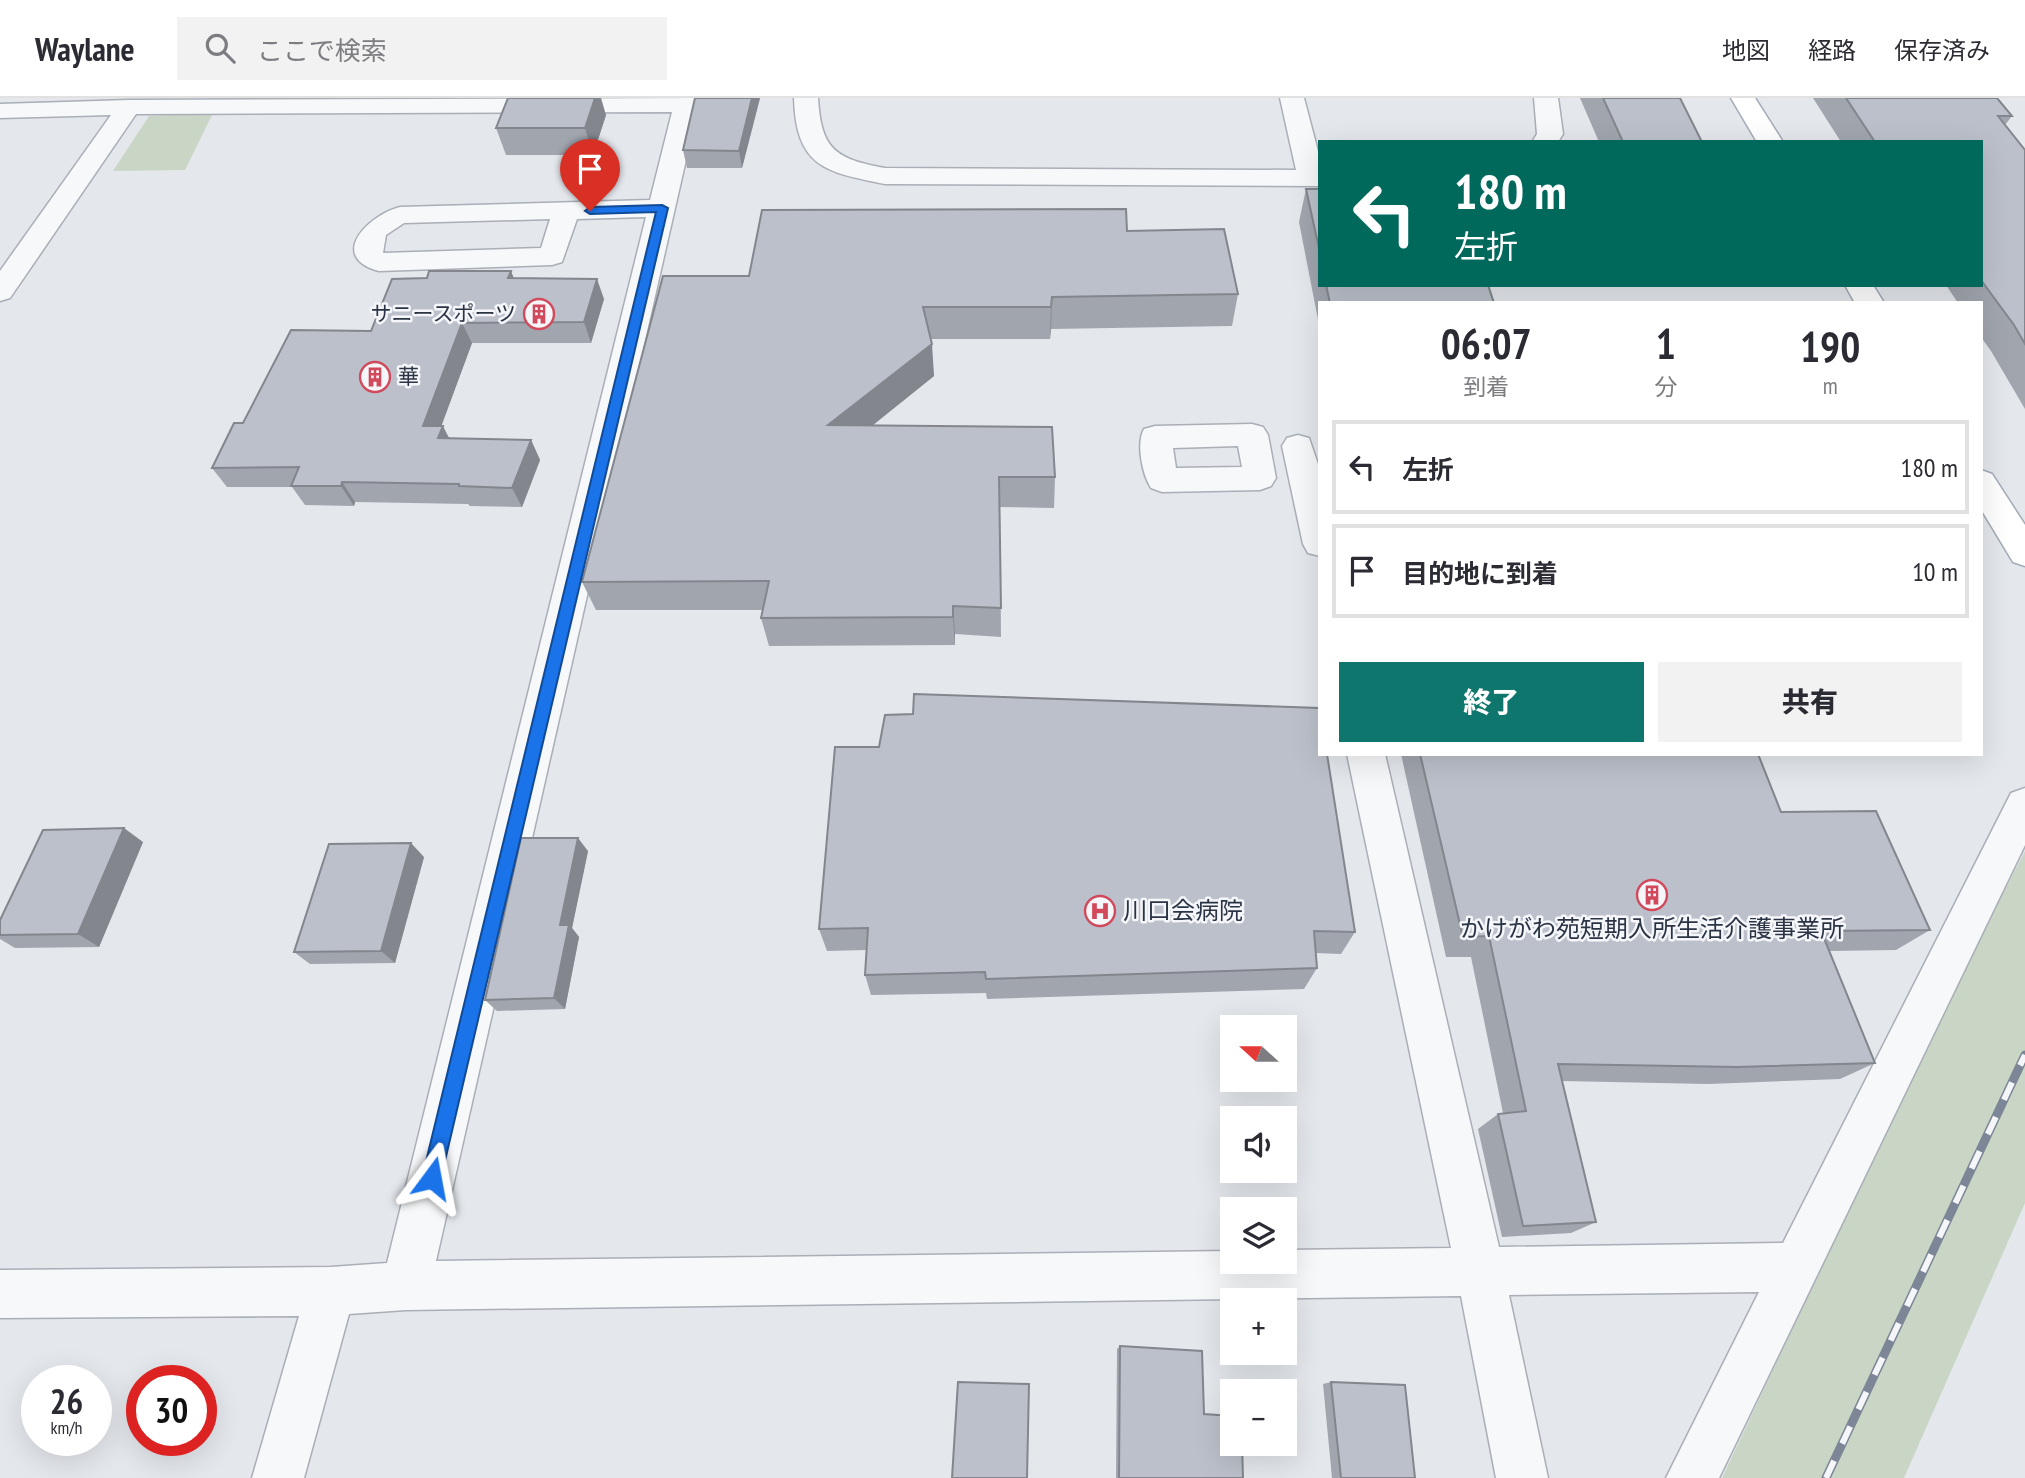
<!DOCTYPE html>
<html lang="ja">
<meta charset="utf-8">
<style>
body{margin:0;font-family:"PT Sans Narrow","Noto Sans JP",sans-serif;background:#f2f2f3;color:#2b2b33;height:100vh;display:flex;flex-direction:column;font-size:26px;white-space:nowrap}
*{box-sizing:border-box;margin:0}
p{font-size:23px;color:#7c7c81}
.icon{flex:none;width:38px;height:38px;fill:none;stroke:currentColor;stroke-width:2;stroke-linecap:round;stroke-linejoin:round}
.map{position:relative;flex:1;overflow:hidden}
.panel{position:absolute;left:1318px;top:203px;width:665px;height:455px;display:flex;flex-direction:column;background:#fff;border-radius:0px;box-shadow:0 7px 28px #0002}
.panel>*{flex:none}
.banner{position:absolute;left:1318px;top:42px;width:665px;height:147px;border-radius:0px;box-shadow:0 7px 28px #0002;background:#00695c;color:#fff;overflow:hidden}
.needle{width:46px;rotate:291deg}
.tools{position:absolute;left:1220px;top:917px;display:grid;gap:14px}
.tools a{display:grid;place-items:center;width:77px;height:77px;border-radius:0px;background:#fff;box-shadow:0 7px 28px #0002;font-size:35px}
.speed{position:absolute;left:21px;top:1267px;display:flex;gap:14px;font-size:35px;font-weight:700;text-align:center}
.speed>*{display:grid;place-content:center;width:91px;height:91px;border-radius:50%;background:#fff;box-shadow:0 7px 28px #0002;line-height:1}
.speed small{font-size:18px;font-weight:400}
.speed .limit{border:10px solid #d22;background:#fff;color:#111}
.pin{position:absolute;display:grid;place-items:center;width:60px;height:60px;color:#fff;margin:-72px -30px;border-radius:50% 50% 50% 0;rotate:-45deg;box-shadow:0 0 7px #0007}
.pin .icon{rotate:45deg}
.me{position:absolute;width:77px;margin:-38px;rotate:13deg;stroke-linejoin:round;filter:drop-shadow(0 0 5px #0008)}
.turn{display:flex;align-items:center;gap:24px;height:147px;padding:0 21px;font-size:32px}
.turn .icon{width:91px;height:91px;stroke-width:2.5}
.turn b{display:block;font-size:49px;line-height:60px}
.eta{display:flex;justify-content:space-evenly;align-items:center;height:119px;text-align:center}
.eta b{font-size:42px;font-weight:800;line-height:49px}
.cta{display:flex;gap:14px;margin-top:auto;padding:14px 21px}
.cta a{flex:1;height:80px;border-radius:0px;background:#0f766e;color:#fff;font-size:28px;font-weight:800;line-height:80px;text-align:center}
.cta a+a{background:#f2f2f3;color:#2b2b33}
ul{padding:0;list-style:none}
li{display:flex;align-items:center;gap:21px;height:94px;margin:0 14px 10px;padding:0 7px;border:4px solid #e1e1e2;border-radius:0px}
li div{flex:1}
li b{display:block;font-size:26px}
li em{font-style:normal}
header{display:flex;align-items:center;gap:42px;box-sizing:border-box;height:98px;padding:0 35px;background:#fff;border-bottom:2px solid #e1e1e2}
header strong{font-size:33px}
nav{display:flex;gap:38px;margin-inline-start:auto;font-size:24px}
.search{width:490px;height:63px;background:#f2f2f3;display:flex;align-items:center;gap:18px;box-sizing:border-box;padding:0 24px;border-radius:0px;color:#7c7c81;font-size:26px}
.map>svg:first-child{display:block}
.green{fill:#c9d6c5}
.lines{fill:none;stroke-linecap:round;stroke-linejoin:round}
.minor-casing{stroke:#a9aeb7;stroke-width:3}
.major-casing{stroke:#a3abb8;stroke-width:3}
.minor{fill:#f7f8fa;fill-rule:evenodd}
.major{fill:#fff;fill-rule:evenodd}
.rail-casing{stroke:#7d8696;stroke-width:9}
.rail{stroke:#f4f6f9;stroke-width:6;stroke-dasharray:19;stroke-linecap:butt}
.wall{fill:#a1a5ae}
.shaded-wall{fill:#83868d}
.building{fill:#bbc0ca;stroke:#83868d;stroke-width:2}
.route{fill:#1a73e8;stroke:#114b97;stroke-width:2}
.labels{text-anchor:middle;stroke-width:5;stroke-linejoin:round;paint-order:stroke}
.far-poi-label{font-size:21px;fill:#2b3445;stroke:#f4f6f9;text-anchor:end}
.poi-label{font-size:24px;fill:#2b3445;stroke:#f4f6f9;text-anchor:start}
</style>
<header>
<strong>Waylane</strong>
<div class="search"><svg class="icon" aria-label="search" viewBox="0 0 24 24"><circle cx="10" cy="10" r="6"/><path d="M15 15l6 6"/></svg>ここで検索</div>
<nav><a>地図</a><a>経路</a><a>保存済み</a></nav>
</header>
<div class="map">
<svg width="2025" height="1380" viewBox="0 0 2025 1380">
<rect width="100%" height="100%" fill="#e4e7ec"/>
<g class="green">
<polygon points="213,15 185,72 113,73 149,18"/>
<polygon points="2025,753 2025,1105 1904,1380 1722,1380 1945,907"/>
</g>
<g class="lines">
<g class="minor-casing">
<g id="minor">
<path d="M700 0 436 1163 1232 1153V1164H1284V1152L1451 1150 1347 656H1385L1499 1149 1783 1145 2011 695 2025 690V747L1719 1380H1666L1759 1194 1509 1197 1548 1380H1496L1461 1198 406 1212 349 1216 304 1380H252L299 1218 0 1220V1172L331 1169 387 1165 646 119 577 121 562 164 552 167 379 173C327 159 368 117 400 109L650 102 672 14 136 16 10 200 0 203V173L111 17 0 20V6L129 2ZM550 121 541 150 383 155 386 137 404 125Z"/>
<path d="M794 0H818C821 52 836 61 885 70L1296 72 1280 0H1304L1320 61V88L885 86C825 74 796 69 794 0Z"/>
<polygon points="1534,0 1558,0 1563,36 1558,44 1532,44 1537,36"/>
<path d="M1252 326 1263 329 1268 337 1276 380 1271 388 1260 392 1162 394 1151 390C1142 376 1136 345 1144 331L1155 328ZM1238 348 1242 369 1176 370 1173 350Z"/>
<polygon points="1298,337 1309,340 1320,372 1320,458 1308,455 1303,446 1282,348 1287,340"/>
</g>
</g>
<g class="major-casing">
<g id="major">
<polygon points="1731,0 1755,0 1783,44 1757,44"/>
<polygon points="1845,187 1873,187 1884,205 1855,205"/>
<polygon points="1981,372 1992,376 2025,427 2025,468 2013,464 1981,411"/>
</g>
</g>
<use href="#minor" class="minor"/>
<use href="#major" class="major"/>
<g class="rail-casing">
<polyline id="rail" points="1826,1380 2025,957"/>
</g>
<use href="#rail" class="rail"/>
</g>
<g class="wall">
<polygon points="695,0 760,0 742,70 687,70 683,52"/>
<polygon points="1580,0 1680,0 1702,44 1599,44"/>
<polygon points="1813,0 1997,0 2012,18 2005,27 2025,52 2025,311 1991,253 1981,239 1981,205 1958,205 1946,187 1981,187 1981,44 1841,44"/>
<polygon points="606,17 593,57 506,57 496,30"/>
<polygon points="1306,91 1320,91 1320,187 1488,187 1494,205 1320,205 1320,232 1299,124"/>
<polygon points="1127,133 1238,196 1232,228 1051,231 1050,241 930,241 934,278 872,328 1055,379 1054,410 1000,409 1001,539 955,536 955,547 769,548 761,520 763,512 596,512 582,484 749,178"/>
<polygon points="514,180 604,201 591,245 472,245 441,328 449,340 531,342 540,362 522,409 470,408 468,406 355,404 354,408 305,407 292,389 227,389 212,370 243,325 371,233"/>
<polygon points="835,649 1355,834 1341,856 1316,855 1317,870 1304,891 987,901 986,895 871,897 865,877 866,852 827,853 819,831"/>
<polygon points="1401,656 1758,656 1781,714 1930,832 1896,852 1829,853 1875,965 1840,981 1708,986 1562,983 1596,1124 1571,1135 1502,1139 1478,1031 1498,1016 1503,1015 1471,859 1446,859"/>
<polygon points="143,744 99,849 15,850 0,841 0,822"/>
<polygon points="588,753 572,830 579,839 565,911 497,913 485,902"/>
<polygon points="424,759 395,865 310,866 294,854"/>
<polygon points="1120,1248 1204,1316 1243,1380 1116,1380 1117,1251"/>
<polygon points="1331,1284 1415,1380 1332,1380 1323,1286"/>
</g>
<g class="shaded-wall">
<polygon points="595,0 601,0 606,17 593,57 585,30"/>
<polygon points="752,0 760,0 742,70 739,53"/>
<polygon points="511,173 519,193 508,180"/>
<polygon points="597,181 604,201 591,245 584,224"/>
<polygon points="1052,199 1051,231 1050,241 1051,209"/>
<polygon points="462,225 472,245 434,348 423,328"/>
<polygon points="932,246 934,278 834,358 828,327"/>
<polygon points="443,328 453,348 438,340"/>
<polygon points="531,342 540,362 522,409 512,390"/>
<polygon points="342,384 355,404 354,408 341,388"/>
<polygon points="953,508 955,536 955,547 953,519"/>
<polygon points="124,730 143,744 99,849 78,836"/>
<polygon points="578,740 588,753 572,830 579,839 565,911 554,900 560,827"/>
<polygon points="411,745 424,759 395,865 381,853"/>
</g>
<g class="building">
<polygon points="508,0 595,0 585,30 496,30"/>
<polygon points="695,0 752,0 739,53 683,52"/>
<polygon points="1603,0 1680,0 1702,44 1623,44"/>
<polygon points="1846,0 1997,0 2012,18 1998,18 2025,52 2025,246 2014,227 1981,182 1981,44 1875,44"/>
<polygon points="1306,91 1320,91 1320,155"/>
<polygon points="1126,111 1127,133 1224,131 1238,196 1052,199 1051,209 923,209 932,246 828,327 1052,329 1055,379 999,379 1001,510 953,508 953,519 761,520 769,483 582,484 663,178 749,178 762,112"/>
<polygon points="429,173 511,173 508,180 597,181 584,224 462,225 423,328 443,328 438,340 531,342 512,390 459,388 459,386 342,384 341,388 291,388 299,369 212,370 234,325 243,325 291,232 371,233 392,181 427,180"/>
<polygon points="1326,187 1488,187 1494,205 1330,205"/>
<polygon points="914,596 1319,610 1320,656 1327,656 1355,834 1314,833 1317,870 986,881 985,874 865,877 868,830 819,831 835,649 879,649 885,617 913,616"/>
<polygon points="1420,656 1758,656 1781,714 1876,713 1930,832 1821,833 1875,965 1737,969 1558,966 1596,1124 1523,1128 1498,1016 1526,1013 1489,838 1463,839"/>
<polygon points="124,730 78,836 0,837 0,822 43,732"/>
<polygon points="521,740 578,740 560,827 569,827 554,900 485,902"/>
<polygon points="411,745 381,853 294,854 329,746"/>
<polygon points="1120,1248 1202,1253 1204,1316 1232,1318 1232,1346 1242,1346 1243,1380 1119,1380"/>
<polygon points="958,1284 1029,1286 1027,1380 952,1380"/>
<polygon points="1331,1284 1405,1287 1415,1380 1341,1380"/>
</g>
<polygon class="route" points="662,107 668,110 441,1080 439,1087 432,1090 425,1087 422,1080 656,114 590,116 585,113 590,109"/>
<defs>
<g id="building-ring" transform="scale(1.575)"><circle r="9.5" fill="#f4f6f9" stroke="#d1495b" stroke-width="1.5"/><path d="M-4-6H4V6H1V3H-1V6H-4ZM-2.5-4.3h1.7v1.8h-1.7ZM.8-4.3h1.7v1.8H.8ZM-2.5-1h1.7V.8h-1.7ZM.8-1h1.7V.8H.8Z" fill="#d1495b"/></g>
<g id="hospital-ring" transform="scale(1.575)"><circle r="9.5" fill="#f4f6f9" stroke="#d1495b" stroke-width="1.5"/><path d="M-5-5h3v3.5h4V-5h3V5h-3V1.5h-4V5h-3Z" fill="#d1495b"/></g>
</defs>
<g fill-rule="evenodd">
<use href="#building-ring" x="539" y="216"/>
<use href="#building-ring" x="375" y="279"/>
<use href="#building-ring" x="1652" y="797"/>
<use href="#hospital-ring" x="1100" y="813"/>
</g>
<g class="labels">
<g class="far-poi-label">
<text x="516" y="223">サニースポーツ</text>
<text x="398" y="286" text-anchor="start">華</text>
</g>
<g class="poi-label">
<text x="1123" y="821">川口会病院</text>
<text x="1652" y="839" text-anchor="middle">かけがわ苑短期入所生活介護事業所</text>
</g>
</g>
</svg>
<div class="tools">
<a><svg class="needle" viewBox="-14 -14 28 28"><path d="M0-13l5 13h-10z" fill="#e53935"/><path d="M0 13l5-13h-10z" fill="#7c7c81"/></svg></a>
<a><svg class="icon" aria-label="sound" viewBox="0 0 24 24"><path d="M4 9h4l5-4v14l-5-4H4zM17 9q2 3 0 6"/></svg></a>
<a><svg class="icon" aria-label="layers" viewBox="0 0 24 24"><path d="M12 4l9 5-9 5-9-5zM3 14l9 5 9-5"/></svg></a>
<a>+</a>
<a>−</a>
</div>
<div class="speed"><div>26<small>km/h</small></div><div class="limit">30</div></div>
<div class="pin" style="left:590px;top:113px;background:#d93025"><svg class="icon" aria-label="arrive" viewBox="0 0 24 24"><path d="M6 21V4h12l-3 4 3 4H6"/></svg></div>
<svg class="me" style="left:432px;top:1080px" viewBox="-20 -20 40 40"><path d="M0-17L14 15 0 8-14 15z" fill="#1a73e8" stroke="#fff" stroke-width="4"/></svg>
<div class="banner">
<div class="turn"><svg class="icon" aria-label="left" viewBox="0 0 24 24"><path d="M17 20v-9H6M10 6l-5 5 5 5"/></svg><div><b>180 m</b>左折</div></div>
</div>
<section class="panel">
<div class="eta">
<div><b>06:07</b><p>到着</p></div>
<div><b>1</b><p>分</p></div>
<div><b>190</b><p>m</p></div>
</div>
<ul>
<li><svg class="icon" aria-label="left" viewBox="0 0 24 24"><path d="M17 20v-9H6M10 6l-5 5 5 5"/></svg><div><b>左折</b></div><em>180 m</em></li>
<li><svg class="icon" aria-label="arrive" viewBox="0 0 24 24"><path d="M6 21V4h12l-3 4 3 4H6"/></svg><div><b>目的地に到着</b></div><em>10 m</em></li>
</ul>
<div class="cta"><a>終了</a><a>共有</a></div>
</section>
</div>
